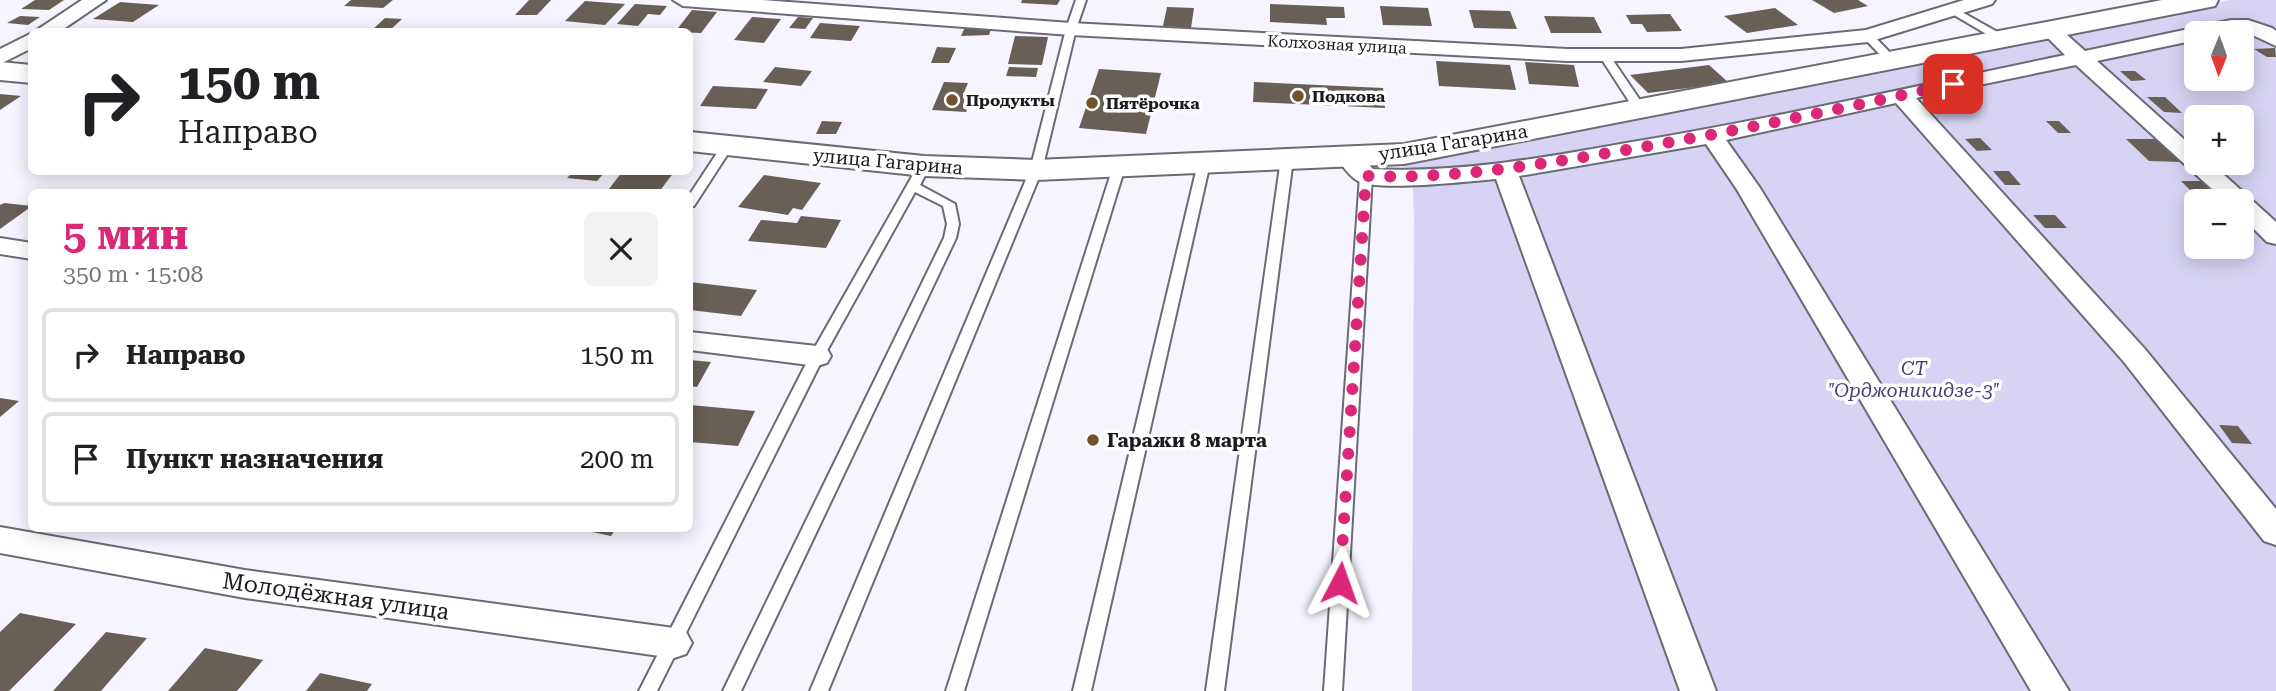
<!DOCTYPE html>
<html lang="ru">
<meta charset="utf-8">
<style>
body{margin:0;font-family:"Roboto Serif",serif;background:#f2f2f2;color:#202124;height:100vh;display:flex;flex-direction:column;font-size:26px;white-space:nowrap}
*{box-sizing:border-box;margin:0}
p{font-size:23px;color:#757577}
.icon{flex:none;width:38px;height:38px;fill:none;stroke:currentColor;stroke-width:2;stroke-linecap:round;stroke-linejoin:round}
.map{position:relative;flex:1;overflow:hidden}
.drawer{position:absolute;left:28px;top:189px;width:665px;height:343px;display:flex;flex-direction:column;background:#fff;border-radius:10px;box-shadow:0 4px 18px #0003}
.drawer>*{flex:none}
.banner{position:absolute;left:28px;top:28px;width:665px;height:147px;border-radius:10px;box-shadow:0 4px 18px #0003;background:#fff;color:#202124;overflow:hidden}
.needle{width:46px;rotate:181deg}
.fabs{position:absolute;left:2184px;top:21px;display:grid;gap:14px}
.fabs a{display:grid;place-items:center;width:70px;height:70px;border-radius:10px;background:#fff;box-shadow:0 4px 18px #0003;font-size:35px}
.pin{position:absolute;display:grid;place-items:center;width:60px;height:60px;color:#fff;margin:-30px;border-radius:14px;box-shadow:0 4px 10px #0006}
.me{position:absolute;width:77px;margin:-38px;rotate:4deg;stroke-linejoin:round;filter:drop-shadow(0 0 5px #0008)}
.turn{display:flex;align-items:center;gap:24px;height:147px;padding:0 35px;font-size:32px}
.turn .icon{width:91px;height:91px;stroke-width:2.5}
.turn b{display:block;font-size:49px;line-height:60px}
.round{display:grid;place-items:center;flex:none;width:74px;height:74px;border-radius:10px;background:#f2f2f2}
.headline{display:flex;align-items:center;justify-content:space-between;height:119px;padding:0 35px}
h1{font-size:42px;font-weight:700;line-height:52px;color:#db2777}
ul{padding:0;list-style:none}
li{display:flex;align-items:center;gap:21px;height:94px;margin:0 14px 10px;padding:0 21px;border:4px solid #e0e0e0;border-radius:10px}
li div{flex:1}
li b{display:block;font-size:26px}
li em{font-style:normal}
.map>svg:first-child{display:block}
.green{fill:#d6d3f4;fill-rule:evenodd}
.building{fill:#685f56}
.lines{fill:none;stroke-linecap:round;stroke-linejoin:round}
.lane-casing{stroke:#6b6a75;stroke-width:4}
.street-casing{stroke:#6b6a75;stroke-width:4}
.secondary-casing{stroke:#6b6a75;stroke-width:4}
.lane{fill:#fff;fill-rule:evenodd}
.street{fill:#fff;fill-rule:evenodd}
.secondary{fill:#fff;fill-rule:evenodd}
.route{stroke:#db2777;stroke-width:12;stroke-dasharray:0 21.6}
.poi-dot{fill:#725128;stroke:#fff;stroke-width:2.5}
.labels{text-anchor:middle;stroke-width:7;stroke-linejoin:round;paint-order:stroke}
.far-street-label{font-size:16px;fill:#1b1b1f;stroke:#fff}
.far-poi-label{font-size:16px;font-weight:bold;fill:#1b1b1f;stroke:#fff;text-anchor:start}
.street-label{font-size:19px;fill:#1b1b1f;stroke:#fff}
.park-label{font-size:19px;font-style:italic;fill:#493e7a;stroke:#fff}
.poi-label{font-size:19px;font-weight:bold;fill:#1b1b1f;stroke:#fff;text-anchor:start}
.near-street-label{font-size:23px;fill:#1b1b1f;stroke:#fff}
</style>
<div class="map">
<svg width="2276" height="691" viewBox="0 0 2276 691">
<rect width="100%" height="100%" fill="#f5f4ff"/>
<path class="green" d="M2230 0H2276V691H1412L1414 215 1412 168 1396 165 1411 163V157ZM2196 33H2242V79H2196ZM2196 117H2242V163H2196ZM2196 201H2242V247H2196Z"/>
<g class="building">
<polygon points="35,0 64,0 49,10 21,9"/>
<polygon points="351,0 393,0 383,8 344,6"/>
<polygon points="529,0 551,0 537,15 515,15"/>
<polygon points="1022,0 1060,0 1057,5 1021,3"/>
<polygon points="1812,0 1858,0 1868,6 1834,13"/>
<polygon points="585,1 625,4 605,25 565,21"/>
<polygon points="120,2 159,5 133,22 93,19"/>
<polygon points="635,4 667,6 660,15 648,14 638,26 617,24"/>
<polygon points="1270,4 1344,7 1345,18 1326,18 1327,25 1270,22"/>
<polygon points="1380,6 1428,8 1432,26 1383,25"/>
<polygon points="1167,7 1194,8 1191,28 1163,26"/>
<polygon points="1775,8 1798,25 1747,33 1724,16"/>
<polygon points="692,10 717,12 701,33 675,32"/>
<polygon points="1469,10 1510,11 1517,29 1474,28"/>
<polygon points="1670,14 1682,31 1647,32 1642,24 1631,24 1626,15"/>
<polygon points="20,16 40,17 28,25 7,23"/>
<polygon points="1544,16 1594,17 1602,33 1551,33"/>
<polygon points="752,17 781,19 764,43 734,40"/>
<polygon points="798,17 813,18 805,29 789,28"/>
<polygon points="385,18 402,19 388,32 371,31"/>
<polygon points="820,23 860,26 851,41 810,38"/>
<polygon points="966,25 992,27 989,35 961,36"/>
<polygon points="1015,36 1048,37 1042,65 1008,64"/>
<polygon points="937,47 956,48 949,63 931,63"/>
<polygon points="2275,48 2276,57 2267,57 2254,49"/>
<polygon points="1436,61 1510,65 1516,90 1439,86"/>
<polygon points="1525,62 1574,65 1579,87 1529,84"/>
<polygon points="1709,65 1729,83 1648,93 1630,75"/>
<polygon points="775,67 812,71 801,86 763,82"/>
<polygon points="1009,67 1038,68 1036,77 1006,76"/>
<polygon points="1099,69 1161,73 1146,134 1079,128"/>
<polygon points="2120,71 2135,71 2146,80 2131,81"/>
<polygon points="944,82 968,83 963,95 972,96 966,112 932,110"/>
<polygon points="1254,82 1383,88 1385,108 1253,102"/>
<polygon points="713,86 768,89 756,109 700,106"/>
<polygon points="0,94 21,96 0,110"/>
<polygon points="2147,97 2165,97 2182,113 2164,112"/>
<polygon points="822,121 842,122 836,134 816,134"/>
<polygon points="2046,121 2059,121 2071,133 2058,133"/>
<polygon points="1980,138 1992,150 1977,151 1965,139"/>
<polygon points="2126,139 2156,139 2180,162 2149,161"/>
<polygon points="1993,171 2009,171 2021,185 2005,185"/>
<polygon points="573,172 605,172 597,181 567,178"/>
<polygon points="622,172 674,172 659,192 609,189"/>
<polygon points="764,175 821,183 802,210 793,208 788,215 738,207"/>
<polygon points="2181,181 2201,181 2213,193 2193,193"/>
<polygon points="4,203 32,206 0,229 0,205"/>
<polygon points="2033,215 2055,215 2067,228 2045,228"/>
<polygon points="801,216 841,220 826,248 748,241 761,220 797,223"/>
<polygon points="690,282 757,290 741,316 690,310"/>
<polygon points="690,360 711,362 697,387 690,386"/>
<polygon points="0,398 19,401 0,417"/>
<polygon points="690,405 755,411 738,446 690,442"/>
<polygon points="2219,425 2238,426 2252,444 2232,443"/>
<polygon points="573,528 616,528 611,536"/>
<polygon points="20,613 76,624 9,691 0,691 0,632"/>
<polygon points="106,632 147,638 101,691 53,691"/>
<polygon points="205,648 263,660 237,691 168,691"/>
<polygon points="320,673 372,684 367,691 306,691"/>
</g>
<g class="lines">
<g class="lane-casing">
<g id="lane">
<polygon points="1076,0 1086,0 1076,29 1042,170 828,691 810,691 1030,170 1066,29"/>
<polygon points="1953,7 2008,38 2009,40 2004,43 2000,42 1949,12 1948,10"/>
<polygon points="1868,33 1872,34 1896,59 1896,63 1888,63 1864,38 1863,36"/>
<polygon points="1604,52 1608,53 1646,109 1644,111 1636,111 1634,109 1599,55"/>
<polygon points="727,143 733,146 694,206 690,207 690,194 723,144"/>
<polygon points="1287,155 1293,159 1224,691 1206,691 1281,159"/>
<polygon points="1204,159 1210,163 1091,691 1073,691 1198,163"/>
<polygon points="924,162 930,166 920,185 955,204 959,224 956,238 741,691 723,691 944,238 947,224 943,206 915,192 824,356 657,691 639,691 810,356 918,166"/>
<polygon points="1119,163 1125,167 964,691 946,691 1113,167"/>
<polygon points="1366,172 1372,176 1342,691 1324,691 1360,176"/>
</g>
</g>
<g class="street-casing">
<g id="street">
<polygon points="82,0 106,0 59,32 34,32"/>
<polygon points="673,0 762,0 1071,23 1567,49 1681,49 1866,30 1964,0 1995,0 1992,4 1868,42 1681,61 1567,61 1071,35 683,6"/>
<path d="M2231 20H2248L2272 28 2276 31V46L2246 32 2196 33V40L2097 61 2196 150V163H2211L2276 222V244L2267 242 2242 217V201H2225L2076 65 1916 98 2144 348 2276 509V545L2264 541 2124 362 1896 103 1726 140 1760 188 2069 691H2031L1736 188 1706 144 1519 176 1716 691H1680L1496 179C1470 181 1378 192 1358 181 1350 177 1341 164 1336 157L1340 152C1356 148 1362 158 1373 169 1459 173 1542 158 1626 143 1773 119 1919 85 2065 55L2041 31 2051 25 2058 27 2085 51Z"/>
<polygon points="32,33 32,48 0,64 0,49"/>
<polygon points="0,238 32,243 32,259 0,254"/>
<polygon points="690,332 817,346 827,349 831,356 827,363 817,366 690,350"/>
<polygon points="0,527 245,570 674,628 686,632 692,643 686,654 674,658 245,598 0,553"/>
</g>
</g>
<g class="secondary-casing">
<g id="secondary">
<polygon points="2162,0 2218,0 2215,6 2205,8 1404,164 1036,180 924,176 690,151 690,132 924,156 1036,160 1404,144"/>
<polygon points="0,62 32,65 32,83 0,80"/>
</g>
</g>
<use href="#lane" class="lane"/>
<use href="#street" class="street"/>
<use href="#secondary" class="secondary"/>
</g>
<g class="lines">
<path class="route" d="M1340 583 1366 176C1451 179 1531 166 1614 152 1728 133 1840 109 1953 84"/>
</g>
<g class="poi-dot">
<circle cx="1298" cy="96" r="7"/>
<circle cx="952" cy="100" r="7"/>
<circle cx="1092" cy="103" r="7"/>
<circle cx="1093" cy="440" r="7"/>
</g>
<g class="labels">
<g class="far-street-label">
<text transform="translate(1337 44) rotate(3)" y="6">Колхозная улица</text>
</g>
<g class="far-poi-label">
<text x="1312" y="102">Подкова</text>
<text x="966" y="106">Продукты</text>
<text x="1106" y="109">Пятёрочка</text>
</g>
<g class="street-label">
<text transform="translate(1453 142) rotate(-9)" y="7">улица Гагарина</text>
<text transform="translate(888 161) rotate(5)" y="7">улица Гагарина</text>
</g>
<g class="park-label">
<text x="1914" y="375">СТ<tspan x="1914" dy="22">"Орджоникидзе-3"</tspan></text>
</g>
<g class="poi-label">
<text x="1107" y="447">Гаражи 8 марта</text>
</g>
<g class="near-street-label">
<text transform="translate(336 596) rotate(8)" y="8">Молодёжная улица</text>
</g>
</g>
</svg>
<div class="fabs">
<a><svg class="needle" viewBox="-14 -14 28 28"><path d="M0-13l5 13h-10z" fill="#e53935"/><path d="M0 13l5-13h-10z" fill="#757577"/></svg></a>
<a>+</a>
<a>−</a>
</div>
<div class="pin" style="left:1953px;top:84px;background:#d93025"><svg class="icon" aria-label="arrive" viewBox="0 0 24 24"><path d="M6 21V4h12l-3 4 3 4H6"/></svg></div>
<svg class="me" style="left:1340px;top:583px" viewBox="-20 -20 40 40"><path d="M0-17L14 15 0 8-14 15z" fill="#db2777" stroke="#fff" stroke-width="4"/></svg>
<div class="banner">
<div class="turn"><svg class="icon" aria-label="right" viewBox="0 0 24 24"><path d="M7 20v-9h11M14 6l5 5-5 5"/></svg><div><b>150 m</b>Направо</div></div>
</div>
<section class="drawer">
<div class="headline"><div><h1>5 мин</h1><p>350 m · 15:08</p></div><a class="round"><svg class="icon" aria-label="close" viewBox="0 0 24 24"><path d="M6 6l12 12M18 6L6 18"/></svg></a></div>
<ul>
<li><svg class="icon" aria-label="right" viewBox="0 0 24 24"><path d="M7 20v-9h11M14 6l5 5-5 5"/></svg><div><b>Направо</b></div><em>150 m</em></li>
<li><svg class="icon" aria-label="arrive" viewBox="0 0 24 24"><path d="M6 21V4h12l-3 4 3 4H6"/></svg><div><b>Пункт назначения</b></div><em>200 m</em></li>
</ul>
</section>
</div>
